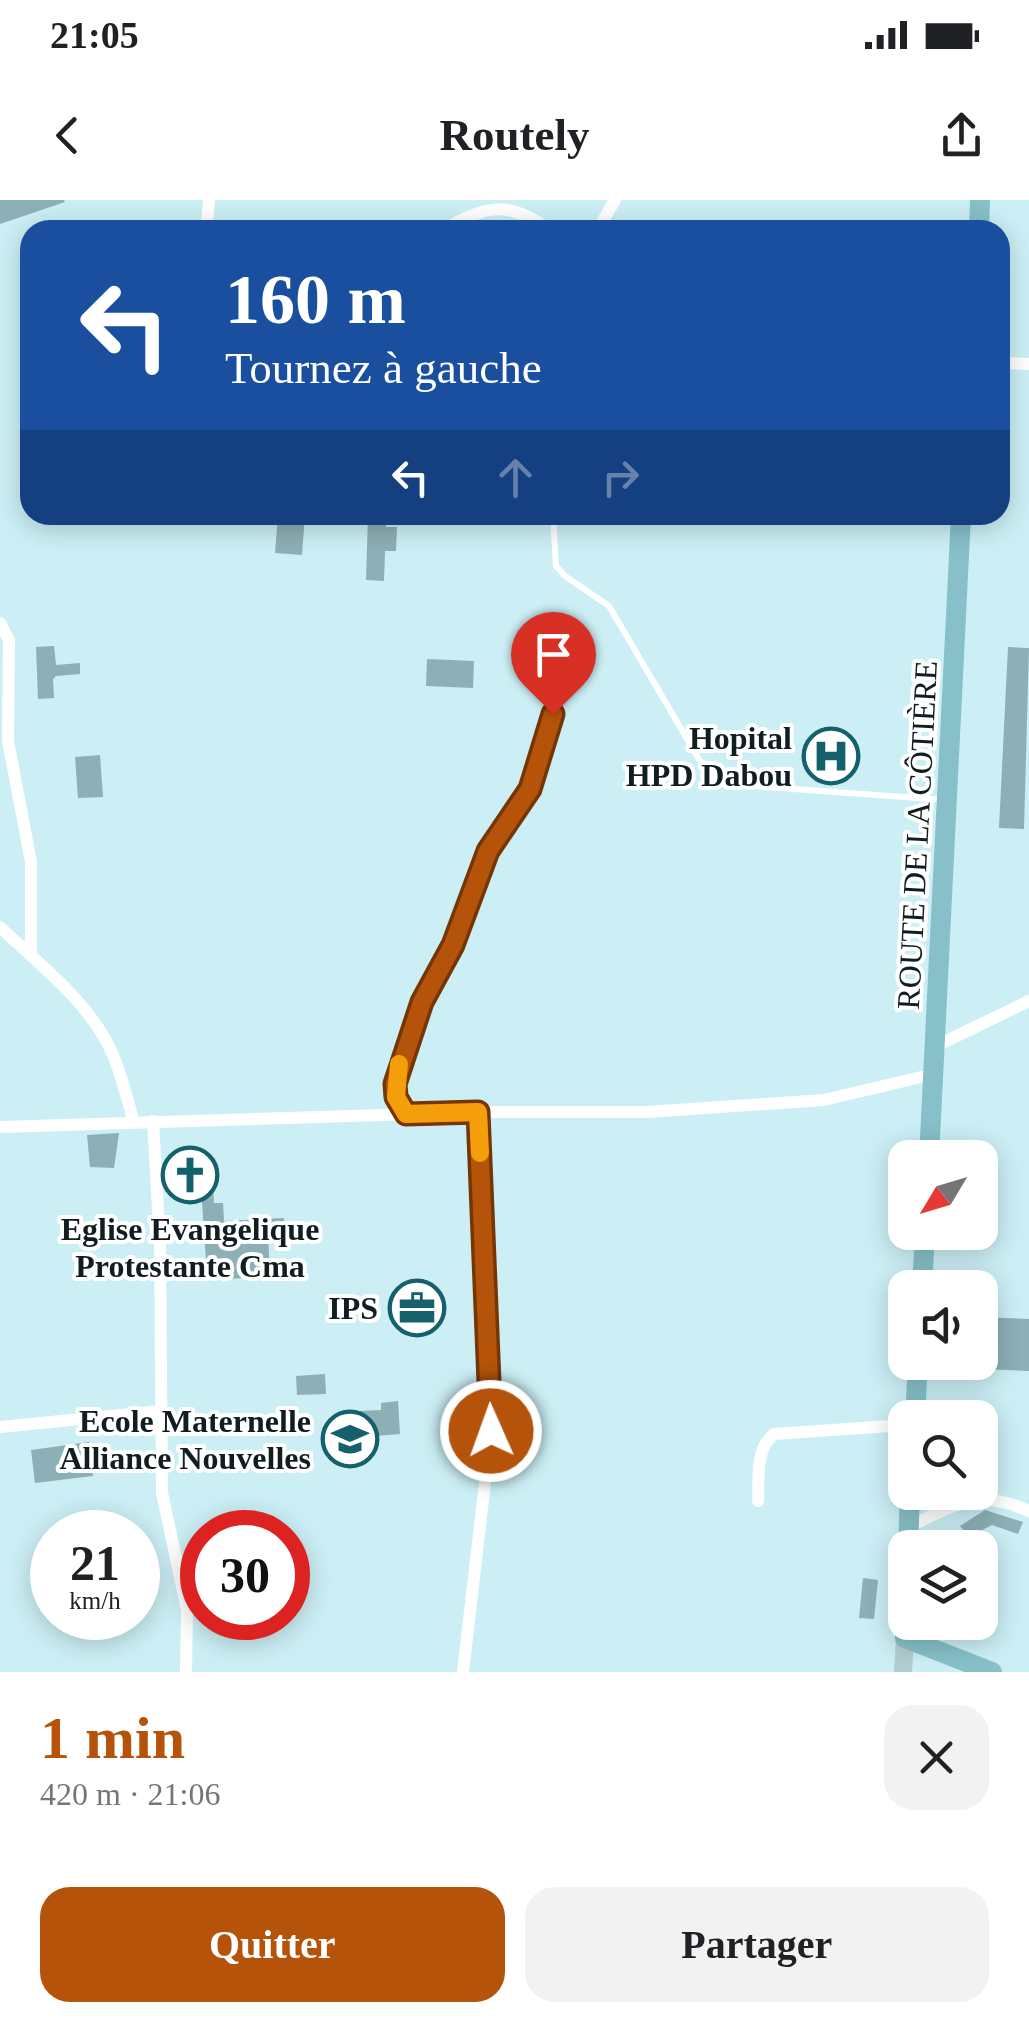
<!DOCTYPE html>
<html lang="fr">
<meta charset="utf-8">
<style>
body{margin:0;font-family:"Times New Roman",serif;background:#f2f2f2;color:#202124;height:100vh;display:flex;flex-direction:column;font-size:38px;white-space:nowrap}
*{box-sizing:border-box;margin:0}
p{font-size:32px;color:#757577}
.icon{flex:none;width:55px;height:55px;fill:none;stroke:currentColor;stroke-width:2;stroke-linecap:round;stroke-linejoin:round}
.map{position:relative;height:1472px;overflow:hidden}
.details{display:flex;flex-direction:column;background:#fff;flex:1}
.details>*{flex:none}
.hud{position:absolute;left:20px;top:20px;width:990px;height:305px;border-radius:30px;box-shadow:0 5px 25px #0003;background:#1a4fa0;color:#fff;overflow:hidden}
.needle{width:65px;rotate:232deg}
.buttons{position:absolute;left:888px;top:940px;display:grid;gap:20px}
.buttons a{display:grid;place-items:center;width:110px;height:110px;border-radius:20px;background:#fff;box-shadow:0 5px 25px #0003;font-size:50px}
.speed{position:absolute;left:30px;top:1310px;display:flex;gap:20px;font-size:50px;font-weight:700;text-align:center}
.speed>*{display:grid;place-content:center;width:130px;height:130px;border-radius:50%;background:#fff;box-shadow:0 5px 25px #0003;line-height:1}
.speed small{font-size:25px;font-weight:400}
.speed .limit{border:15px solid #d22;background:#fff;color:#111}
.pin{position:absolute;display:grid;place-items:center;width:85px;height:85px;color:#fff;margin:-102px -42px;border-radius:50% 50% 50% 0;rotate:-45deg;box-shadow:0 0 10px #0007}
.pin .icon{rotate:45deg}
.me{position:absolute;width:110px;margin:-55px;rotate:358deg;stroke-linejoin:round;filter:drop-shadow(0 0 8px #0008)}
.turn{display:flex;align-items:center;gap:35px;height:210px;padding:0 40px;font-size:45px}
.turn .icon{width:130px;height:130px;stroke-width:2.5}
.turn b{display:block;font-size:70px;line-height:85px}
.lanes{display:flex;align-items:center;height:95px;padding:0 40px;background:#0003;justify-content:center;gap:50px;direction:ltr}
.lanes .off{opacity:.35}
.round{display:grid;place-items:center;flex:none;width:105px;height:105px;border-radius:30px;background:#f2f2f2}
.head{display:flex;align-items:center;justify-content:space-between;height:170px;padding:0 40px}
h1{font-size:60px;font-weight:600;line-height:75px;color:#b45309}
.primary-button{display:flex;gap:20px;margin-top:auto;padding:20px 40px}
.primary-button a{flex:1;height:115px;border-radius:30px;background:#b45309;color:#fff;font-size:40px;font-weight:600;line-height:115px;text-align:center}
.primary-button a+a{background:#f2f2f2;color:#202124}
.status{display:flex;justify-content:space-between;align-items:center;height:70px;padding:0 50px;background:#fff;direction:ltr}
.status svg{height:28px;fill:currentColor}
header{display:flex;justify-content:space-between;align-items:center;height:130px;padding:0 40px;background:#fff;font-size:45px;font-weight:600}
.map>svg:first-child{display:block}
.building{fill:#8dafb6}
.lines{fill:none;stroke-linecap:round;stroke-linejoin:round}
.service{stroke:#fff;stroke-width:6}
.minor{stroke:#fff;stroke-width:12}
.secondary{stroke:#b2cdd1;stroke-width:18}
.primary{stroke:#87c0c9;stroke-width:20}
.route-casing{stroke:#753606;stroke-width:25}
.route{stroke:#b45309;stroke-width:18}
.slow{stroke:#f59e0b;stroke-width:18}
.labels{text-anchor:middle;stroke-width:8;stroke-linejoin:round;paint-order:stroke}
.poi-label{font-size:32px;font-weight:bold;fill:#111e20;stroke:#fff;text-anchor:end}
.street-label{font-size:32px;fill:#111e20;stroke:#fff}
</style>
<div class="status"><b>21:05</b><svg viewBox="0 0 49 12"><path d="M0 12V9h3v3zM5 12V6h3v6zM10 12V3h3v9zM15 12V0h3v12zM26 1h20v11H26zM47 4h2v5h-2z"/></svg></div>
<header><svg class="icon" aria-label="back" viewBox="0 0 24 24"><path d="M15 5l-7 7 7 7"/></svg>Routely<svg class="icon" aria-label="share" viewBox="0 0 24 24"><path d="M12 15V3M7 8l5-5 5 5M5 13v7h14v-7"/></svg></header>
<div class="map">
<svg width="1029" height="1472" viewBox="0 0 1029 1472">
<rect width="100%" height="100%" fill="#cbeff5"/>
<g class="building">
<polygon points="0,0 64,0 65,2 0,24"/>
<polygon points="278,315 305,315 302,355 275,353"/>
<polygon points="368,315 386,315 386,327 397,327 396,351 385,351 384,381 366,380"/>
<polygon points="54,446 56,465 80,463 80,474 56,476 53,479 54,498 38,499 36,447"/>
<polygon points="1008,447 1029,448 1024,629 999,628"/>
<polygon points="427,459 474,461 473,488 426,486"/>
<polygon points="100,555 103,597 78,598 75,557"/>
<polygon points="119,933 114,968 90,967 87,935"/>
<polygon points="212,959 214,1003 223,1003 224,1021 284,1018 285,1030 268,1031 270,1077 225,1079 224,1060 206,1061 201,988 178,989 177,961"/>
<polygon points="982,1117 1029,1119 1029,1171 980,1169"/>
<polygon points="325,1174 326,1194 297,1195 296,1176"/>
<polygon points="398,1201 400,1234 340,1239 338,1212 381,1210 381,1203"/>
<polygon points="89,1242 93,1276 35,1283 31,1250"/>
<polygon points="985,1310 1023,1322 1018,1334 992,1325 969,1337 960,1326"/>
<polygon points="863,1378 878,1380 874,1419 859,1418"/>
</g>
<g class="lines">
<polyline class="service" points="553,315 556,366 565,376 609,406 700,561 722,575 753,586 945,600"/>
<g class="minor">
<polyline points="207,22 209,0"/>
<path d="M443 30C484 5 510 0 549 30"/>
<polyline points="592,30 601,24 615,0"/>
<polyline points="1000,163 1029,164"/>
<polyline points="0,423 9,440 8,541 31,662 31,756"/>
<path d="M0 727C40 765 91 803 113 855 122 876 127 900 134 922"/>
<polyline points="936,846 1029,801"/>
<polyline points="406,914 396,897 395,884 422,802 453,745 488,651 530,589 553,515"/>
<polyline points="153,921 160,1044 162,1293 187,1410 186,1472"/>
<polyline points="0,927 478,912 647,912 824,900 934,874"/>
<polyline points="0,1227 161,1211"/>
<path d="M758 1301C759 1280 755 1248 774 1234L905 1225"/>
<path d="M908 1327C955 1305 978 1288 1029 1311"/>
<polyline points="463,1472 491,1231 478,912"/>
</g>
<polyline class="secondary" points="903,1472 905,1438"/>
<g class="primary">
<polyline points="979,30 980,0"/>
<polyline points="929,958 961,315"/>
<polyline points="922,1088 925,1032"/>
<polyline points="915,1218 918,1162"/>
<polyline points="908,1348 910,1292"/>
<polyline points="905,1422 905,1438 992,1472"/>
</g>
</g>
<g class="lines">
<g class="route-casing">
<polyline id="route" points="491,1231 478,912 406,914 396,897 395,884 422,802 453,745 488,651 530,589 553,514"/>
</g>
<use href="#route" class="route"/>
<polyline class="slow" points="399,864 396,897 406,914 478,912 480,953"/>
</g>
<defs>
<g id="hospital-ring" transform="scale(2.875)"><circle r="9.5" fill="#fff" stroke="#14606c" stroke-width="1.5"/><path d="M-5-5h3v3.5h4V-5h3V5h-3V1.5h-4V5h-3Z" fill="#14606c"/></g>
<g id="church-ring" transform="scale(2.875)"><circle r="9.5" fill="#fff" stroke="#14606c" stroke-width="1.5"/><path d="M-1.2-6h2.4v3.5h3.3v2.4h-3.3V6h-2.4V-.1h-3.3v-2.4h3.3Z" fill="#14606c"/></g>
<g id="office-ring" transform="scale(2.875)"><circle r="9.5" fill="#fff" stroke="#14606c" stroke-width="1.5"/><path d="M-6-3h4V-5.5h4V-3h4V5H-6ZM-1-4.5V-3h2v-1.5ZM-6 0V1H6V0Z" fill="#14606c"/></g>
<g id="school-ring" transform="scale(2.875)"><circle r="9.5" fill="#fff" stroke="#14606c" stroke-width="1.5"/><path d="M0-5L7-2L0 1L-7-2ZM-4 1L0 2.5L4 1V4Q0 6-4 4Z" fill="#14606c"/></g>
</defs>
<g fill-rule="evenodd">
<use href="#hospital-ring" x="831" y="556"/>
<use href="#church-ring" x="190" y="975"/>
<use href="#office-ring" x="417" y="1108"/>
<use href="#school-ring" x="350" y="1239"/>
</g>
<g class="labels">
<g class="poi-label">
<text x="792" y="549">Hopital<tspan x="792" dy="37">HPD Dabou</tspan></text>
<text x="190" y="1040" text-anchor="middle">Eglise Evangelique<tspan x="190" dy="37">Protestante Cma</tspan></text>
<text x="378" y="1119">IPS</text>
<text x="311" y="1232">Ecole Maternelle<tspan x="311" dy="37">Alliance Nouvelles</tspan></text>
</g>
<g class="street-label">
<text transform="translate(917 635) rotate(-87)" y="11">ROUTE DE LA CÔTIÈRE</text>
</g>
</g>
</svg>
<div class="buttons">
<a><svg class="needle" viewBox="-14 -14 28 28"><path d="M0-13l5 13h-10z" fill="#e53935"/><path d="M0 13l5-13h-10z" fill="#757577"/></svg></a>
<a><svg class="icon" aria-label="sound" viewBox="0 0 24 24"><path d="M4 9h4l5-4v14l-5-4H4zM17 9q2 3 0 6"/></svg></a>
<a><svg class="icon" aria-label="search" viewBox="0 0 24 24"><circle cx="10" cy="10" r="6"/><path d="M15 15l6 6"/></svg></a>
<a><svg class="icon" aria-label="layers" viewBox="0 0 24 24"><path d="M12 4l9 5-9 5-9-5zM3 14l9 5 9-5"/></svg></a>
</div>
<div class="speed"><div>21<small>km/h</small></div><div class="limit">30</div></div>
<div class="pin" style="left:553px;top:514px;background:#d93025"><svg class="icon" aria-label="arrive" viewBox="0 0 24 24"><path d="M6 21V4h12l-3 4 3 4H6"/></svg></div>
<svg class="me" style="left:491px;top:1231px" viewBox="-20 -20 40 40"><circle r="17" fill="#b45309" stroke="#fff" stroke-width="3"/><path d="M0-11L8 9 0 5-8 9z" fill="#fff"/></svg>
<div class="hud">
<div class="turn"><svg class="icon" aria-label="left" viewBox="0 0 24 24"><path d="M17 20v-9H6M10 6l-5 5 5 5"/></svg><div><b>160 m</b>Tournez à gauche</div></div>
<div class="lanes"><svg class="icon" aria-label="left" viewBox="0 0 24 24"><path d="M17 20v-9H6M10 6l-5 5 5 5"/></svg><svg class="icon off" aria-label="ahead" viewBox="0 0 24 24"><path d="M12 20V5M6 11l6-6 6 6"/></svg><svg class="icon off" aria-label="right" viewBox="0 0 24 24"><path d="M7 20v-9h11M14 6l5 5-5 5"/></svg></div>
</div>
</div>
<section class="details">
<div class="head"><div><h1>1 min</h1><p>420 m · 21:06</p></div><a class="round"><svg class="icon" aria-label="close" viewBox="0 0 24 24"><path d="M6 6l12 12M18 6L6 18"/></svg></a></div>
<div class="primary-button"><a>Quitter</a><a>Partager</a></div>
</section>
